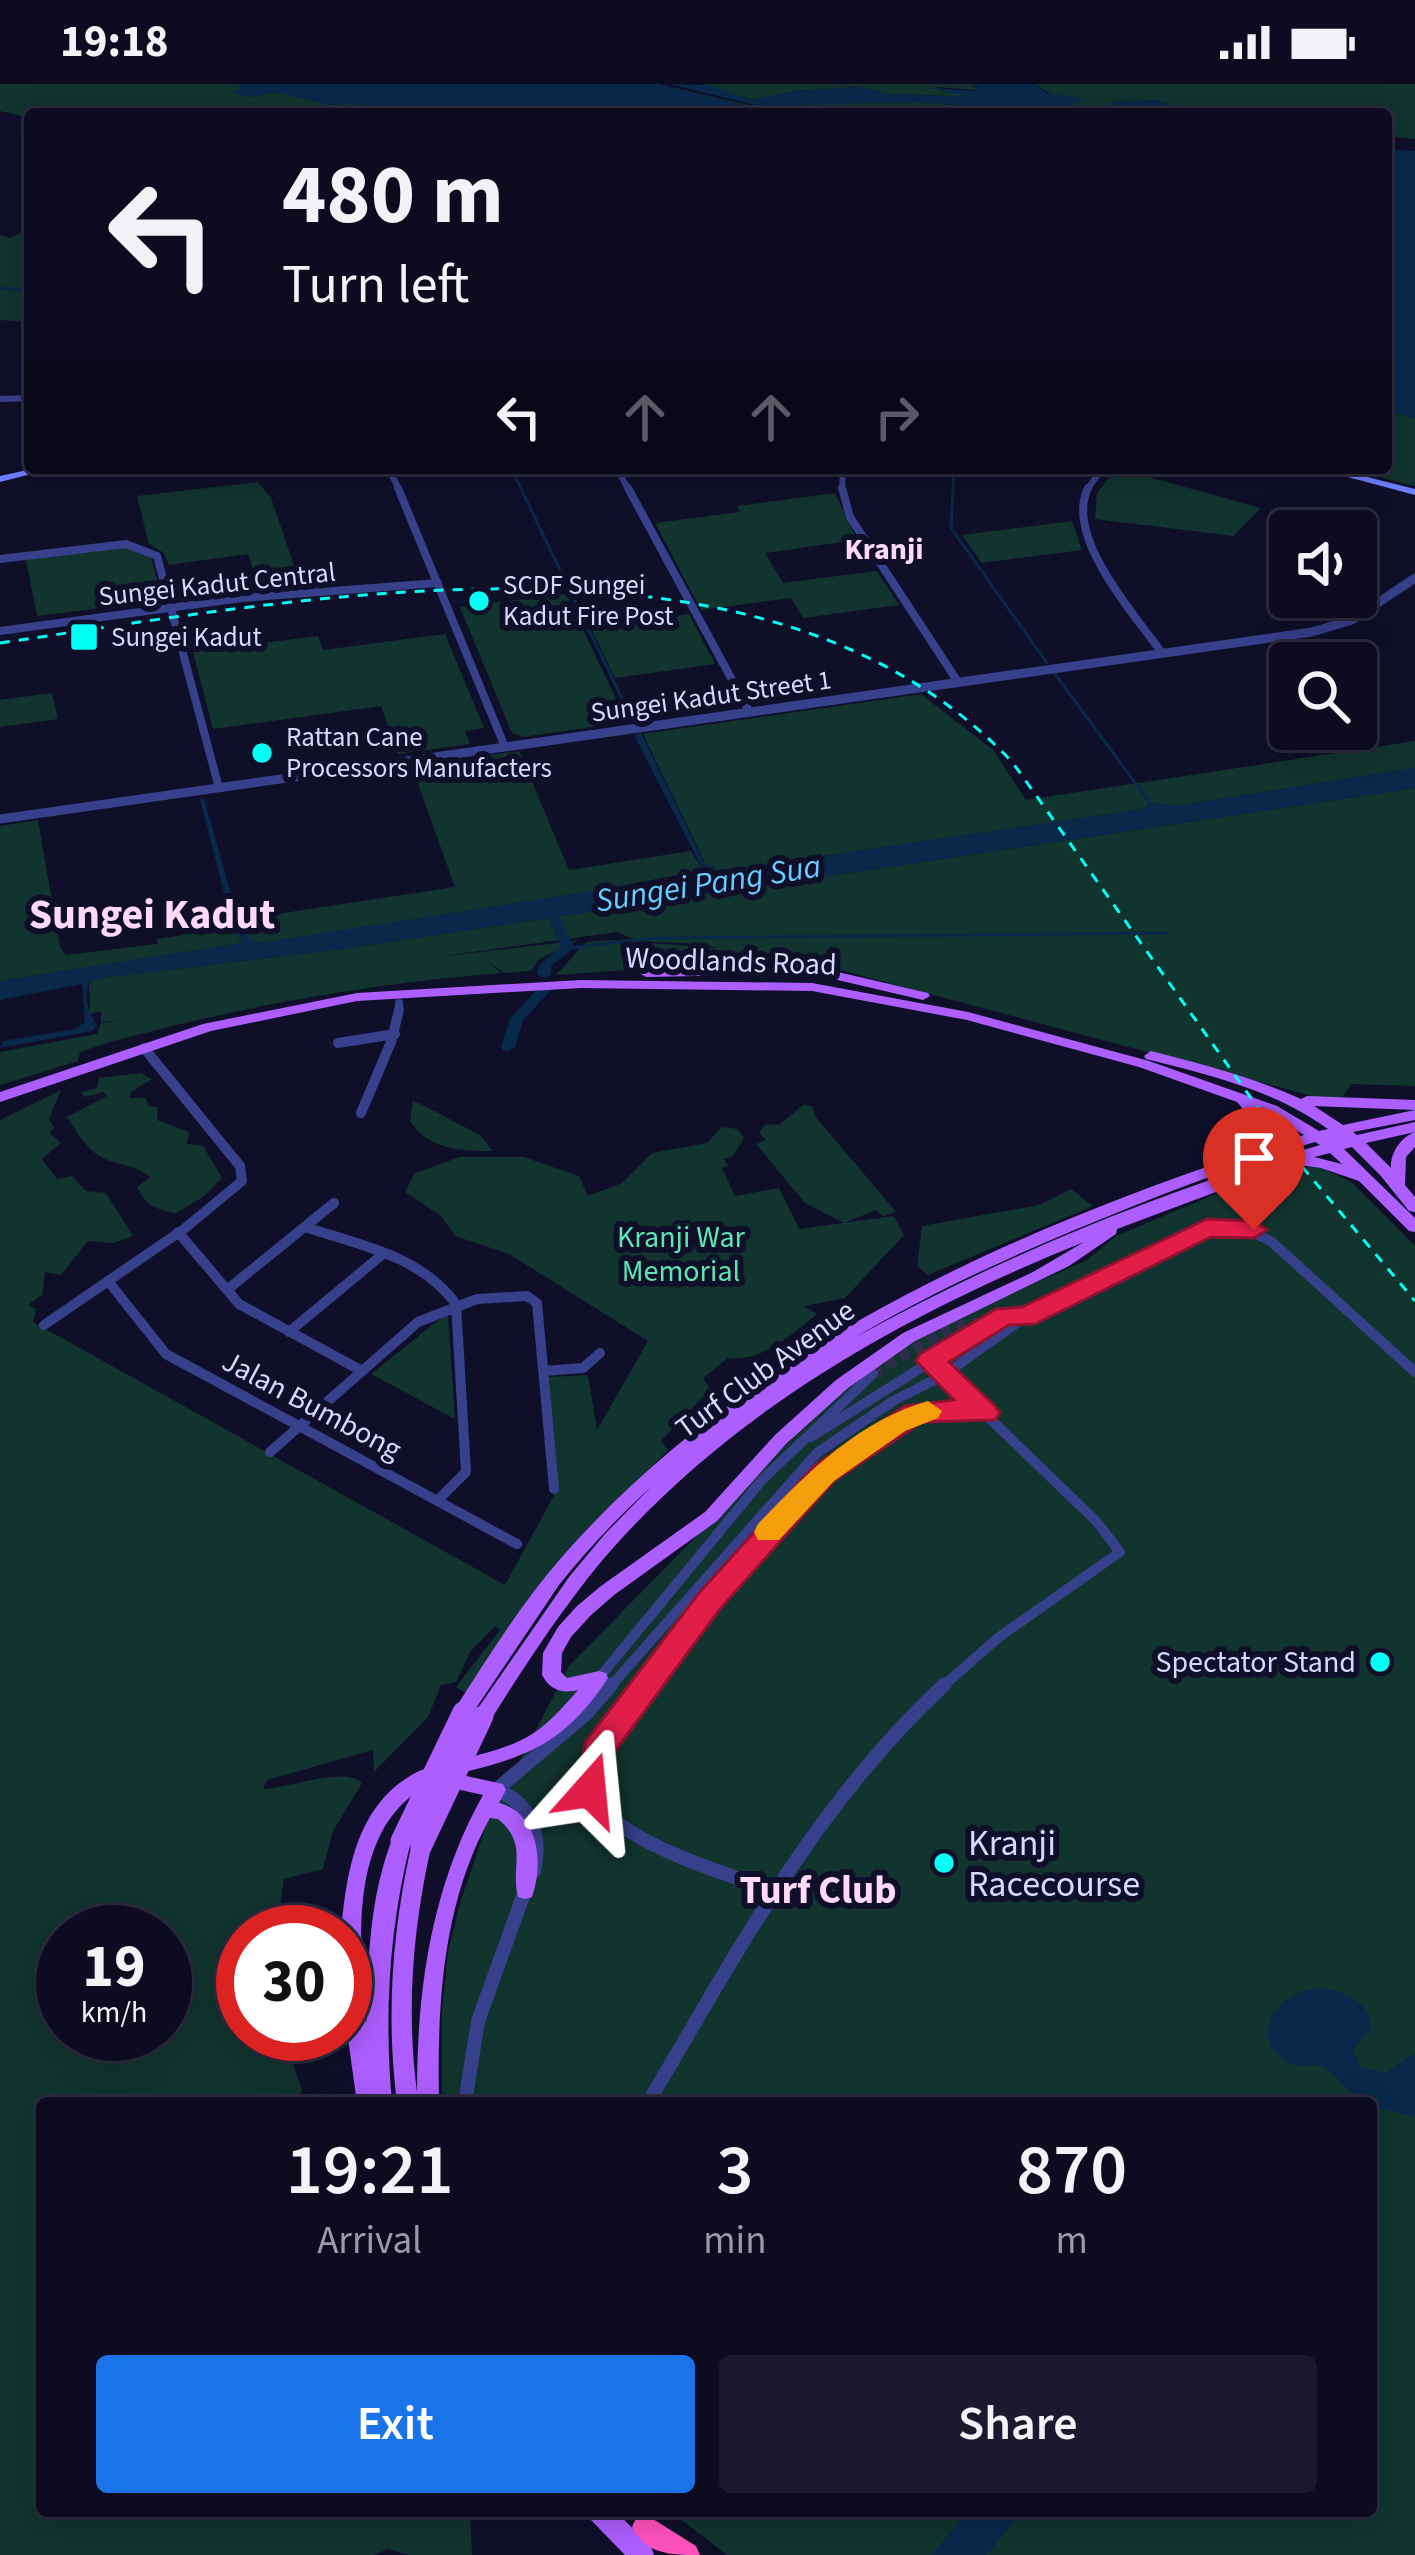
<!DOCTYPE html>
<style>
body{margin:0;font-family:"Source Sans 3",sans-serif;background:#1a192d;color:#f1f3f6;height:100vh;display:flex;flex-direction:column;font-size:45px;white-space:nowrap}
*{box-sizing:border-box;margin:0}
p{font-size:39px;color:#9a9ba5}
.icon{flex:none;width:66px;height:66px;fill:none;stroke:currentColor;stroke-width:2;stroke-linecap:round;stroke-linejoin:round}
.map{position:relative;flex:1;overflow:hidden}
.sheet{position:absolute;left:36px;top:2013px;width:1341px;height:420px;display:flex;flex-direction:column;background:#0c0b20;border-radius:12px;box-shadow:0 6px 30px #0003,0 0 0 3px #2c2b3e}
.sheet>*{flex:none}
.top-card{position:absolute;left:24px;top:24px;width:1368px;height:366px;border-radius:12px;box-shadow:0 6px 30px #0003,0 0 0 3px #2c2b3e;background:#0c0b20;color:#f1f3f6;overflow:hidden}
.fabs{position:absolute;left:1269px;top:426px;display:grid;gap:24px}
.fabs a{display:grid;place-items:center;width:108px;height:108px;border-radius:12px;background:#0c0b20;box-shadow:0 6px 30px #0003,0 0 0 3px #2c2b3e;font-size:60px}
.speed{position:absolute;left:36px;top:1821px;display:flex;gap:24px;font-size:60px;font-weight:700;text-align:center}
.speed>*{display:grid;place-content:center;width:156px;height:156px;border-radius:50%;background:#0c0b20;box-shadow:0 6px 30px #0003,0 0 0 3px #2c2b3e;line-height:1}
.speed small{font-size:30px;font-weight:400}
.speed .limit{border:18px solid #d22;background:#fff;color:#111}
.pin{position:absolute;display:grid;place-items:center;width:102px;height:102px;color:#fff;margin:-123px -51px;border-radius:50% 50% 50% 0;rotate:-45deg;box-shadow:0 0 12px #0007}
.pin .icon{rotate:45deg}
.me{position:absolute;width:132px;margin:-66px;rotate:18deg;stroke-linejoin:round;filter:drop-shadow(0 0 9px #0008)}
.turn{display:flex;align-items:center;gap:42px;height:252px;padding:0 60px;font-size:54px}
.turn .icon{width:156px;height:156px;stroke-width:2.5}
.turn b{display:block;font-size:84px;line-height:102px}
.lanes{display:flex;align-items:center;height:114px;padding:0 60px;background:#0003;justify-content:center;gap:60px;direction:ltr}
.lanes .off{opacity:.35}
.eta{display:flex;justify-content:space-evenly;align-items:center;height:204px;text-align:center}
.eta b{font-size:72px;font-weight:600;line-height:84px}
.primary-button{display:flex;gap:24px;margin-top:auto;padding:24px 60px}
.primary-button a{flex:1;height:138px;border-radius:12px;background:#1a73e8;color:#fff;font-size:48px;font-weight:600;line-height:138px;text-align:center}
.primary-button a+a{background:#1a192d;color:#f1f3f6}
.status{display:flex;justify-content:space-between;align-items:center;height:84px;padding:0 60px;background:#0c0b20;direction:ltr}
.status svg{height:33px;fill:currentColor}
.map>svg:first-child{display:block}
.green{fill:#11342e;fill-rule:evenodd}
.water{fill:#08294a}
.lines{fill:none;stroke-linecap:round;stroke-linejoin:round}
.stream{stroke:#08294a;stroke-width:3}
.river{fill:#08294a;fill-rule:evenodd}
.minor-tunnel{stroke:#2e2d4a;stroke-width:10;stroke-dasharray:10 6;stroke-linecap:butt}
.minor-far3{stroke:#37408b;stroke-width:6}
.minor-far2{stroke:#37408b;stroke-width:8}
.minor-far1{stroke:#37408b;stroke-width:10}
.minor{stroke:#37408b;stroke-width:14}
.tertiary{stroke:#37408b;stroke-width:9}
.secondary{fill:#6e7fff;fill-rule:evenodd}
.primary{fill:#ad5eff;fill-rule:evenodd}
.motorway{fill:#ff52bd;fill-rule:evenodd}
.rail{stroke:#03fff5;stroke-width:3;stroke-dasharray:10 9;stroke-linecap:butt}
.primary-bridge{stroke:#ad5eff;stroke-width:21}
.route{fill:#e11d48;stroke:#92132f;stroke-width:3}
.slow{fill:#f59e0b}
.poi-dot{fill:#03fff5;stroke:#100f2a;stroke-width:4.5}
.labels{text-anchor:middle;stroke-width:12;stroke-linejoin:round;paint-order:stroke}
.far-street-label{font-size:27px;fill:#d7d8ff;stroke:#100f2a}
.far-poi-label{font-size:27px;fill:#d7d8ff;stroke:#100f2a;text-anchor:start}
.far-quarter-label{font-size:30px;font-weight:bold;fill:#ffd9f7;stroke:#100f2a}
.street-label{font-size:30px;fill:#d7d8ff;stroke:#100f2a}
.park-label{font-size:30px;fill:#5ce7b1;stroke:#100f2a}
.poi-label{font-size:30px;fill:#d7d8ff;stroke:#100f2a;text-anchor:end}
.water-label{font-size:33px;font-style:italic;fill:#65cdff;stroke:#100f2a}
.near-poi-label{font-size:36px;fill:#d7d8ff;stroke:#100f2a;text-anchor:start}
.near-neighbourhood-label{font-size:39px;font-weight:bold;fill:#ffd9f7;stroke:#100f2a}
.district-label{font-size:42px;font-weight:bold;fill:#ffd9f7;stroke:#100f2a}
</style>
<div class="status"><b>19:18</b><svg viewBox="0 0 49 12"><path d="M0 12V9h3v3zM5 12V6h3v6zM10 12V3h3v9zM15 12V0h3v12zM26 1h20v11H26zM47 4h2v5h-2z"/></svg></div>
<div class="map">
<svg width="1415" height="2471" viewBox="0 0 1415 2471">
<rect width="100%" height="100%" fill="#100f2a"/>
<g class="green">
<polygon points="0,0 237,0 243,2 235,9 249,13 276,8 330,21 354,19 373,29 30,30 30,34 0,27"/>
<polygon points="659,0 749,21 918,18 1061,30 912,21 761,25"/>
<polygon points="703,0 971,0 979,6 934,3 973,13 888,10 858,3 797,7 752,16"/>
<polygon points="1034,0 1415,0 1415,55 1386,52 1386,30 1227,30 1185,27 1158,16 1112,18 1120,23 1115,27 1070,21"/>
<polygon points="30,145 30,238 0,236 0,151 10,154"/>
<polygon points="1386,327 1415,334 1415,402 1343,384 1386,384"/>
<polygon points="1116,384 1261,424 1233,452 1095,435 1097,409"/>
<polygon points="258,398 271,414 301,502 259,504 248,470 169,481 164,469 149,460 137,412"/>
<polygon points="835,409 857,456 765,469 783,499 877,487 899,521 803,534 791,514 701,526 655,439 740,428 737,422"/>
<polygon points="1072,437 1082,466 982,479 962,451"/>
<polygon points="123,463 151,474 161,509 148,518 37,532 26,475"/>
<polygon points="566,510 627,638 523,653 512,649 460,523"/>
<polygon points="689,530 715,580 615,594 591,544"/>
<polygon points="445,550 484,644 465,647 470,660 398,670 381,622 213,645 193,568 318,552 323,566"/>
<polygon points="52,609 58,635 0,643 0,616"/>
<polygon points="921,610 993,666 1026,716 1415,657 1415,684 1176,722 1150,719 1143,725 722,787 706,781 643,650"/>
<polygon points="519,667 569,786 691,767 703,786 540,818 259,859 242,851 238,836 455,803 412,683"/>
<path d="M1415 704V1002L1351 1000 1339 1018 1320 1014 840 886 666 879 655 884 556 891 586 858 609 856 717 864C686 854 646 865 618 848L436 873 577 857 539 875 531 887 504 889 485 875 501 889C365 900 238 923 107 959L80 968 78 977 0 1001V968L97 950 101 939 121 936 101 938V927L90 930 89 898 100 894 342 865Z"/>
<polygon points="38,736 60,863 66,871 157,860 157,855 184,851 183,844 198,842 200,851 214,849 213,840 232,837 243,859 0,897 0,742"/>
<path d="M141 989 152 995 131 1008 130 1014H146L148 1022 158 1023 157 1036 189 1048 187 1060 203 1062 222 1094 203 1113 176 1129C157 1126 146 1122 137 1103L150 1093C135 1080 118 1082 101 1073 85 1064 77 1048 67 1033L107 1012 103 1008 85 1013 81 1008 97 1004 99 994Z"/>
<path d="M61 1006 49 1035 54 1044 49 1049 61 1059 42 1075 57 1095 72 1092 86 1107 106 1109 133 1152 113 1159 88 1157 61 1191 45 1188 42 1211 28 1221 36 1225 33 1238 505 1501 557 1406 549 1293 588 1291 597 1346 648 1257 509 1170 455 1152 441 1132 405 1108 415 1089 460 1073H524L579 1092 588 1112 622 1099 652 1069 707 1059 722 1043 738 1045 744 1054 733 1072 724 1075 728 1082 722 1084 735 1112 779 1104 799 1145 894 1132 904 1151 845 1214 804 1222 817 1230C793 1250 760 1279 728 1274L703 1294 710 1305 661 1357 668 1366 559 1477 467 1609 457 1604 459 1599 500 1546 495 1542 470 1568 456 1598 441 1601 428 1633 374 1688 373 1666 267 1696 263 1705C291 1704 343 1682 362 1699L333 1747 323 1785 284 1795 277 1848H243V1950H283L302 2006 296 2019H42V2427H470L472 2471H409L387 2465 375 2471H0V1036ZM63 1848H165V1950H63Z"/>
<path d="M413 1016 480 1051 493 1067C461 1067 429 1066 410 1037Z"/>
<polygon points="803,1021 812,1022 815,1032 896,1128 883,1132 876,1126 844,1139 805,1119 756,1060 766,1056 759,1049 766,1040 779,1041"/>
<polygon points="1318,1082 1351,1098 1415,1162 1415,2471 727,2471 670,2427 1371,2427 1371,2019 442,2019 442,1928 448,1868 461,1816 486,1742 569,1582 830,1316 913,1254 1087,1176 1116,1152 1242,1099 1287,1085"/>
<polygon points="1071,1105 1093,1122 928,1191 917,1182 922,1142 1039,1121"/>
<polygon points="445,1231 448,1232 455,1335 371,1290"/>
</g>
<g class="water">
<polygon points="237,0 659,0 761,25 912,21 1024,30 372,30 356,25 354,19 330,21 276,8 249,13 233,9 242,3"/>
<polygon points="669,0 710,1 752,16 797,7 859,3 888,10 971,13 930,4 973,7 979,4 971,0 1034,0 1047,9 1084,15 1071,22 1115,27 1118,23 1107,22 1112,18 1158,16 1185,27 1227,29 1061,30 918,18 759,22"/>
<polygon points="1386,65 1415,67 1415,334 1386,327"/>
<path d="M641 649 704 778 722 787 1142 725 1150 719 1176 722 1415 684V704L342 865 100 894 89 898C84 914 88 928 97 941L92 947 0 964 3 957 75 945 85 938 82 900 0 916V897L242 859 234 848 200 715 204 714 242 850 259 859 699 790 703 786 634 651Z"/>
<path d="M1322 1904C1345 1908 1372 1919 1371 1945L1353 1966 1361 1983 1385 1989 1415 1969V2032C1389 2029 1366 2021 1346 2004 1339 1998 1333 1989 1325 1984 1313 1977 1300 1986 1288 1979 1244 1952 1278 1906 1322 1904Z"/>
<polygon points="969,2427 1024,2427 986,2471 931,2471"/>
</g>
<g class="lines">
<g class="stream">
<polyline points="0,204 30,207"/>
<polyline points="511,384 633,637"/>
<polyline points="954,384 951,444 1047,579"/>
<polyline points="1055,590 1150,719"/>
<polyline points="568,864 658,854 1166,849"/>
</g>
<g class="river">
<polygon points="550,821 556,825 574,864 551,882 551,890 544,894 537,890 539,881 561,863 544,825"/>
<polygon points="545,901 552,905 523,936 515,963 508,967 503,966 501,963 510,935 540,902"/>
</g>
<polyline class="minor-tunnel" points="873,1290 952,1243 1005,1234"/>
<g class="minor-far3">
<polyline points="0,315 30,314"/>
<polyline points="388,384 400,407"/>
<polyline points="617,384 629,407"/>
<polyline points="842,407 843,384"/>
<polyline points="1086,407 1103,384"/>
</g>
<g class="minor-far2">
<polyline points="398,404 505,663"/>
<polyline points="628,404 749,627"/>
<polyline points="842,404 850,433 958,598"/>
<path d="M1088 404C1064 453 1135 531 1162 569"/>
<polyline points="0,475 126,460 157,472 219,704"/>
<polyline points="0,547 242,514 438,499"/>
<polyline points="399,929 399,919"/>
</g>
<g class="minor-far1">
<polyline points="338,959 395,950"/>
<polyline points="361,1029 391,958 399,926"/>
<path d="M305 1143C359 1161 420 1171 456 1220L466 1388 438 1416"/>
<polyline points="178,1148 239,1220 362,1287"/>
<polyline points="108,1197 166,1270 517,1460"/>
<polyline points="227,1206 334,1119"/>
<polyline points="44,1241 184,1145 242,1097 240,1082 144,964"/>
<polyline points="289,1248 383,1170"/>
<polyline points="930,1277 1096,1437 1120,1468 999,1553 942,1603"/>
<polyline points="544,1287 583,1284 600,1269"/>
<polyline points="811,1353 994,1238 1006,1232 1025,1233"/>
<polyline points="270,1368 418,1238 477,1215 527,1212 537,1219 554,1405"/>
<polyline points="599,1594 762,1396 873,1290"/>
<polyline points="610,1603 817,1369 893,1317 944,1291 1025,1233 1207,1144 1243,1143 1272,1158 1415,1288"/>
<path d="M641 1603C701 1522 821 1361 917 1329 938 1323 961 1325 982 1328"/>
</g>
<g class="minor">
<path d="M644 1600C624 1627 599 1656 591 1688 575 1749 731 1790 774 1807"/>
<path d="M534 1787C542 1752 532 1719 496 1706L586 1630 612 1600"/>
<polyline points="465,2019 478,1937 526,1804"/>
<path d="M648 2019C735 1871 818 1717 945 1600"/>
</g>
<polyline class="tertiary" points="0,735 1312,548 1352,536 1415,494"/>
<g class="secondary">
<polygon points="36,384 55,384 0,398 0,392"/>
<polygon points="1314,384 1331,384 1415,405 1415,411"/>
</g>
<g class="primary">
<polygon points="812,882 928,909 930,912 923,916 812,890 646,893 639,889 646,885"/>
<path d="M581 896 812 899 968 928 1149 977 1277 1022 1319 1047 1328 1045C1274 1006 1209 991 1146 975L1144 972 1151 967C1202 980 1252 993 1301 1015L1307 1012 1415 1016V1026L1314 1022 1343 1041 1415 1026V1036L1353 1048 1357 1051 1415 1038V1048L1366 1059 1391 1084C1390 1069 1401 1053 1415 1048V1063L1406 1073 1405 1101 1415 1113V1128L1409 1127 1380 1091 1352 1063 1344 1065 1415 1134V1148L1409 1147 1359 1097 1321 1084 1291 1080 1117 1145 1116 1150 1069 1182 915 1257 848 1304 787 1359 717 1437 614 1511 590 1532 571 1553 562 1569 561 1588 567 1594 599 1587 606 1589 608 1594C566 1658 529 1673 457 1690L503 1700 506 1706 499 1719C539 1729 544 1780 532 1813L525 1815 518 1813C510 1781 529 1761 498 1735L490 1734C442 1820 437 1923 439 2019H397C386 1932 392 1849 411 1763L414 1757 421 1755 428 1757 431 1763C413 1844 406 1925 417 2008 417 1903 432 1802 483 1711L439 1701 437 1697C346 1736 359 1859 367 1940 367 1879 370 1808 394 1751L401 1749 408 1751 411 1757C389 1844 384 1930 392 2019H357L345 1933V1848H341C347 1785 357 1718 419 1687 454 1674 496 1671 529 1652 548 1641 563 1623 578 1606 562 1610 550 1606 542 1591L543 1569 558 1543 577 1522 601 1502 705 1428 775 1351 836 1296 903 1249 1033 1188 1084 1158C903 1231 728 1328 600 1479 559 1529 524 1583 490 1637L483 1639 476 1637 474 1632 476 1627 569 1493 604 1451 651 1403C618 1433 587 1466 559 1501L470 1633 463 1635 456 1633 454 1628 456 1623C489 1572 521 1520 561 1474 739 1271 990 1156 1241 1071L1238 1067 1251 1056 1256 1041 1237 1018 1139 983 967 936 812 907 581 904 357 917 211 947 0 1018V1008L203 940 357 909ZM1260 1026 1267 1028 1304 1051 1259 1065 1266 1058 1272 1040ZM1315 1058 1320 1061C1159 1108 1000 1173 854 1254 942 1202 1036 1161 1131 1123 1191 1099 1253 1076 1315 1058ZM1330 1069 1342 1080 1314 1073Z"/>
<polygon points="586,2427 615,2427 651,2462 654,2471 625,2471 590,2435"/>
</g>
<path class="motorway" d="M645 2430 696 2462 700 2471C672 2471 646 2471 632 2443L636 2434Z"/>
<path class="rail" d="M0 559C310 514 770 420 1013 679L1288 1066 1415 1217"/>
<g class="primary-bridge">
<polyline points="401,1757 463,1628"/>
<polyline points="421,1763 483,1632"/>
</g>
</g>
<polygon class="route" points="1207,1135 1254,1137 1267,1146 1254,1154 1211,1153 1035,1240 1009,1241 949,1278 995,1322 1000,1329 995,1336 922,1338 834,1397 720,1525 613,1670 602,1716 590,1719 579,1716 574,1706 586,1657 699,1509 814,1382 905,1322 954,1316 916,1277 920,1270 996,1225 1022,1223"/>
<path class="slow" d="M928 1317 942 1327 938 1334 905 1347 834 1397 779 1456H758L754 1448 758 1440C807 1389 858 1337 928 1317Z"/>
<g class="poi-dot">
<circle cx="479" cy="517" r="12"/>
<rect x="69" y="538" width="30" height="30" rx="6"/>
<circle cx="262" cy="669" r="12"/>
<circle cx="1380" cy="1578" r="12"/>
<circle cx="944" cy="1779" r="12"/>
</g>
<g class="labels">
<g class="far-street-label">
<text transform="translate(217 500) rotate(-6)" y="9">Sungei Kadut Central</text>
<text transform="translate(711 612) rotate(-8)" y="9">Sungei Kadut Street 1</text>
</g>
<g class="far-poi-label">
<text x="503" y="510">SCDF Sungei<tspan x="503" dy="31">Kadut Fire Post</tspan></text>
<text x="111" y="562">Sungei Kadut</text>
<text x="286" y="662">Rattan Cane<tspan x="286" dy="31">Processors Manufacters</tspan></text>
</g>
<g class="far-quarter-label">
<text x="884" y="475">Kranji</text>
</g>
<g class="street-label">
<text transform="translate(731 877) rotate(2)" y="10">Woodlands Road</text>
<text transform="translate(765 1285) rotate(-36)" y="10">Turf Club Avenue</text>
<text transform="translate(312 1321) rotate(28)" y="10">Jalan Bumbong</text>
</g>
<g class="park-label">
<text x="681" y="1163">Kranji War<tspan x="681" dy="34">Memorial</tspan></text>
</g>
<g class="poi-label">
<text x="1356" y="1588">Spectator Stand</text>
</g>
<g class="water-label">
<text transform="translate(708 798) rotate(-9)" y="12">Sungei Pang Sua</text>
</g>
<g class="near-poi-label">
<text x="968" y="1771">Kranji<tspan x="968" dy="41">Racecourse</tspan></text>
</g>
<g class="near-neighbourhood-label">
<text x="818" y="1819">Turf Club</text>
</g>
<g class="district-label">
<text x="152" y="844">Sungei Kadut</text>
</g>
</g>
</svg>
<div class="fabs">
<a><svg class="icon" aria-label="sound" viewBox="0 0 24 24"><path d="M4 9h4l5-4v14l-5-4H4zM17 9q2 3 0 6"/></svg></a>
<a><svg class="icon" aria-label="search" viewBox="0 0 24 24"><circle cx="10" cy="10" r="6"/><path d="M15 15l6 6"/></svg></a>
</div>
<div class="speed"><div>19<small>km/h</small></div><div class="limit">30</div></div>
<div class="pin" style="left:1254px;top:1146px;background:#d93025"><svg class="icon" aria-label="arrive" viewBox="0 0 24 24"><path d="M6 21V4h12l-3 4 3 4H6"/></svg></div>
<svg class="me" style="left:590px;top:1706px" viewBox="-20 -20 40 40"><path d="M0-17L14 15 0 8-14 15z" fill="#e11d48" stroke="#fff" stroke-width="4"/></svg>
<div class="top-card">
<div class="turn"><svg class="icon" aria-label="left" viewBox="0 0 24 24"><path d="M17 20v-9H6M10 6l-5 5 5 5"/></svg><div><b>480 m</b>Turn left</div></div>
<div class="lanes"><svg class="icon" aria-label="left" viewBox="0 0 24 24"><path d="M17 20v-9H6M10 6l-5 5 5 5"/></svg><svg class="icon off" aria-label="ahead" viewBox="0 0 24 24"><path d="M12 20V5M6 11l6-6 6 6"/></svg><svg class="icon off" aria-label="ahead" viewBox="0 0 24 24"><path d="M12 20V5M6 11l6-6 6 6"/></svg><svg class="icon off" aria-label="right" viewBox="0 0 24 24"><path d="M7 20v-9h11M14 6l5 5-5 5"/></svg></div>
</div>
<section class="sheet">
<div class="eta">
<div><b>19:21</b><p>Arrival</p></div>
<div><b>3</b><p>min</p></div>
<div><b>870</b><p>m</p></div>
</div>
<div class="primary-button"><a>Exit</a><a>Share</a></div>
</section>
</div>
